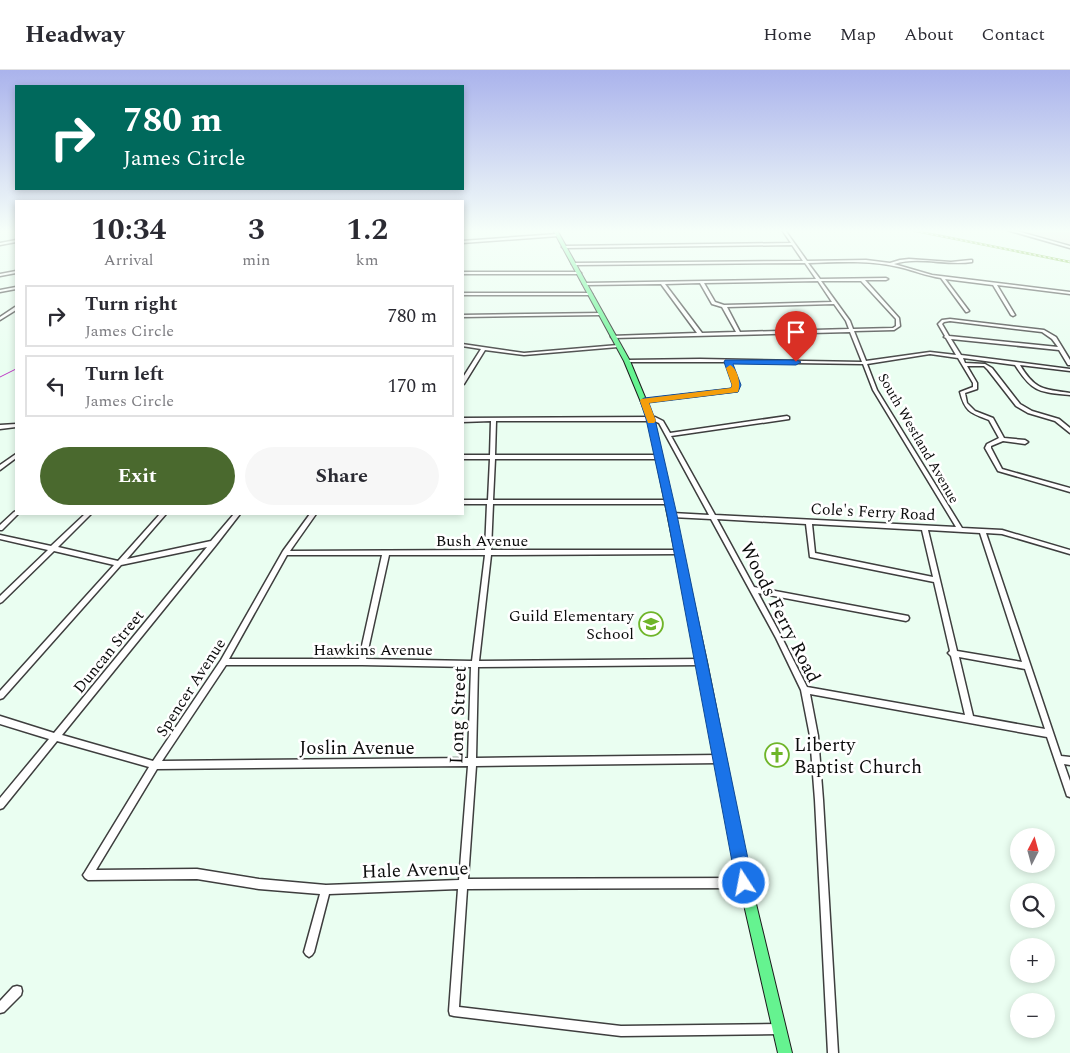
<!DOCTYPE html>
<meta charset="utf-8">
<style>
body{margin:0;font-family:Spectral,serif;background:#f7f7f7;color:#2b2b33;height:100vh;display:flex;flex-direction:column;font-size:19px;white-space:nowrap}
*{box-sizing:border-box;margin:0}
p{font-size:16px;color:#7c7c81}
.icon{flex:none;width:28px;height:28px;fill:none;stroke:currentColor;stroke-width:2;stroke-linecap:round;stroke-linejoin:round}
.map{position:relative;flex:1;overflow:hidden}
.details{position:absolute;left:15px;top:130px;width:449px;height:315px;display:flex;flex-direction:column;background:#fff;border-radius:0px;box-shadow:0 2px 8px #0003}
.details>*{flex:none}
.hud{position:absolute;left:15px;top:15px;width:449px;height:105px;border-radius:0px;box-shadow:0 2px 8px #0003;background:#00695c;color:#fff;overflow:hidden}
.needle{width:32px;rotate:6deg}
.controls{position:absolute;left:1010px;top:758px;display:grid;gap:10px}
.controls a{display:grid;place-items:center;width:45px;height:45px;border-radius:50%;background:#fff;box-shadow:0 2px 8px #0003;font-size:25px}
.pin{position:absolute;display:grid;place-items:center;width:42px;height:42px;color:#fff;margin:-51px -21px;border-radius:50% 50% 50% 0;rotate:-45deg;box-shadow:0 0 5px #0007}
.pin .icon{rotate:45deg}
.me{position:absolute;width:55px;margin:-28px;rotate:349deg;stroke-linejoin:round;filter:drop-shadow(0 0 4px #0008)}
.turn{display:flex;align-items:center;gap:18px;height:105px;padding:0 25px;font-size:22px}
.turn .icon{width:65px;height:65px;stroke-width:2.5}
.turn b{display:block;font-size:35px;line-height:42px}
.eta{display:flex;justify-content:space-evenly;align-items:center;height:85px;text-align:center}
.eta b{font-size:30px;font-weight:700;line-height:35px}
.primary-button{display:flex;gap:10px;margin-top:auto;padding:10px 25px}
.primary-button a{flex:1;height:58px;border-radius:30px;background:#4a692e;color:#fff;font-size:20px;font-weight:700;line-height:58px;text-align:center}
.primary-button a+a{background:#f7f7f7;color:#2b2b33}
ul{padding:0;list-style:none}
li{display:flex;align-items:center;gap:15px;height:62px;margin:0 10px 8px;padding:0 15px;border:2px solid #e1e1e2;border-radius:0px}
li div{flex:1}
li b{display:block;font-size:19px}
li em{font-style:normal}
header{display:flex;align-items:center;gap:30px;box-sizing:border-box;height:70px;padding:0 25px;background:#fff;border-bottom:1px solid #e1e1e2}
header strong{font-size:24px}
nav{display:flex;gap:28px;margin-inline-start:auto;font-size:18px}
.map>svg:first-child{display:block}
.industrial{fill:#eae4df}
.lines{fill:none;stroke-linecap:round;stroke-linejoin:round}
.stream{stroke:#bf3bc7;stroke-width:1}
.minor-casing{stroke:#3e3e3e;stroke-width:3}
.major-casing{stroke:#1c1c1c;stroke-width:2}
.minor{fill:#fff;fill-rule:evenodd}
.major{fill:#65f390;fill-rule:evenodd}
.rail-casing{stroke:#6fb529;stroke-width:2.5}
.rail{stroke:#fff;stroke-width:1;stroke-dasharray:2.5;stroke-linecap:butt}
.route{fill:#1a73e8;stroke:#114b97}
.slow{fill:#f59e0b}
.labels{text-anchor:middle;stroke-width:5;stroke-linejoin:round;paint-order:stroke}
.far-street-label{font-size:14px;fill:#0b0b0b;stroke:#fff}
.street-label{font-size:16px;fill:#0b0b0b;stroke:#fff}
.poi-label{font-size:16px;fill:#0b0b0b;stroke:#fff;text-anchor:end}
.near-street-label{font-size:19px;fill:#0b0b0b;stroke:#fff}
.near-poi-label{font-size:19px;fill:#0b0b0b;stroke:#fff;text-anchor:start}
</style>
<header>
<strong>Headway</strong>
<nav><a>Home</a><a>Map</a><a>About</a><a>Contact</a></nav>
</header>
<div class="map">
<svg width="1070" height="983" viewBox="0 0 1070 983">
<rect width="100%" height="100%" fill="#eafef1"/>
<polygon class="industrial" points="1014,160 1070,160 1070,175 1023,163"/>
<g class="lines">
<polyline class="stream" points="0,307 16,299"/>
<g class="minor-casing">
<g id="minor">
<path d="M782 160H785L807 191 866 190 890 193 900 190 909 189 951 192 971 190H972V192C946 196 919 186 894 194L932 205 1070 222V224L997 215 1015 245 1013 246 1011 245 993 215 945 209 969 241 967 242H966L941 208C926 206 913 200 899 197 869 190 838 192 808 193L820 209 886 208 888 209 886 210H865L899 248 900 256 894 260 854 261 866 291 930 282 956 285 946 268 944 267 945 266 938 254 942 250 950 249 1044 260 1056 267 1070 290V295H1068L1059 280 951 269 961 285 1070 299V301L1020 295C1035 320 1043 319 1070 323V325C1039 322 1033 323 1015 295L963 288 965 293 985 294 992 298 1020 334 1032 341 1059 349 1070 358V363L1055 351 1028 343 1016 336 988 300 984 296H967L977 313V319L965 323 967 333 975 341 993 348 1004 368 1025 370 1028 372 1025 374 1003 371 991 376V378L1002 399 1070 418V422L998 401 985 378 987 374 999 368 989 350C971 343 965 342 960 322L973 317V313L958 288 930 284 867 294 877 320 962 458 1002 460 1070 480V484L1002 464 986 463 1061 686 1070 687V695L1064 694 1070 711V727L1067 726 1066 723 1047 667 810 624 818 666 823 730 838 983H828L815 730 810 666 801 620 776 568 711 449 672 447 669 445 672 443 709 445 659 353 654 351H496L495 385H659L662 387 659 389H495L493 430H669L672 432 669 434H493L491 480H679L682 482 679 484 491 485 479 591 702 589 705 590 706 592 705 594 702 595 478 597 476 688 720 685 723 686 724 689 723 692 720 693 476 696 468 809 745 808 748 810 750 813 748 816 745 818 467 819 459 937 621 956 780 954 784 955 785 959 784 963 780 964 621 966 454 946 450 945 449 941 458 819 329 824 314 882 312 885 309 887 306 885 304 882 320 824 259 819 197 809 88 810 85 808 83 805 85 802 149 697 57 671 3 738 0 739V728L49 669 0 654V646L54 663 207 477 121 495 3 628 0 629V621L114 495 54 481 2 532 0 533V526L48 480 0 469V465L51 476 85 444H91L58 477 118 491 160 444H166L127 489 211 471 234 444H240L216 475 62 665 153 691 221 590 283 481 310 444H316L290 481 485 480 487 434H462V430H488L490 389H462V385H490L491 351 462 352V348L655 347 663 351 670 363 787 346 789 347V349L671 366 715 445 956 457 873 320 863 294 730 292 738 315 737 321 644 332 642 331V330L733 319 734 315 726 292H627L625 291 627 290 700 289 862 292 850 262 613 268 611 267V266L697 263 661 214 585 215 583 214 585 213 816 209 805 193 574 195 572 194 574 193 803 191 792 175 564 178 562 177 564 176 791 173ZM818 211 832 232 724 235 715 232 704 213ZM821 211H861L896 249V256L893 258 853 259 850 251ZM700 213 712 234 722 237 736 262 702 263 665 214ZM834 234 846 251 849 259 740 262 727 237ZM950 251 1042 262 1052 269 1058 277 949 266 942 254 944 252ZM717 449 806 454 810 487 934 512 950 581 948 583 951 586 965 645 807 617 780 564 758 523 906 551 908 550 909 548 908 546 754 517ZM812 454 922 460 933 507 815 483ZM928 460 980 463 1022 592 957 581ZM287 485H382L359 589H229ZM389 485H485L472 591 366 589ZM959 587 1025 599 1045 659 973 646ZM226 595H362L471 597 468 688 162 691ZM468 696 459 810 326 815 259 809 197 799 96 800 157 699Z"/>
<polygon points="1007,160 1013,160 1070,176 1070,178"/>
<polygon points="557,164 559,165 558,166 462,173 462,171"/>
<polygon points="16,170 16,172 0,175 0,173"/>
<polygon points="16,201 16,203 0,206 0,204"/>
<polygon points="462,202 579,202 581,203 579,204 462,204"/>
<polygon points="16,217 16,219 0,222 0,220"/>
<polygon points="462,223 590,223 592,224 590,225 462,225"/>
<polygon points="15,237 16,237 16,240 0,250 0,247"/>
<polygon points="602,243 603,244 601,245 462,247 462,245"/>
<polygon points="462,274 524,283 618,275 620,276 618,277 524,285 485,280 464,314 462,315 462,309 481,279 462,276"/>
<polygon points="16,354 16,357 0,359 0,355"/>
<polygon points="16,384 16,388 0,400 0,395"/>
<polygon points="16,441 16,444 18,444 2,460 0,460 0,455 14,442"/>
<polygon points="17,916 21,917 22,921 21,925 4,942 0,943 0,931 13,917"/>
</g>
</g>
<g class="major-casing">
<polygon id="major" points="553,160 557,160 630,291 654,349 707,592 751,813 792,983 778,983 739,813 697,592 648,349 624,291"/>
</g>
<use href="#minor" class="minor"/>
<use href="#major" class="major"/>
<g class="rail-casing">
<polyline id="rail" points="911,160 1070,192"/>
</g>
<use href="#rail" class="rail"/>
</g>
<linearGradient id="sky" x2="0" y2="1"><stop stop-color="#aab3ec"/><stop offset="0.54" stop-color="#f6fff9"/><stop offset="1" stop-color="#f6fff9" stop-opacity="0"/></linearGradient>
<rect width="1070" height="298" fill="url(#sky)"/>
<polygon class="route" points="725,290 796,290 801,292 796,295 733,294 741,315 738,322 649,333 655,349 677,445 753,813 750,818 744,821 739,818 736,813 667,445 646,349 640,331 644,328 731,318 732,315 724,292"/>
<path class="slow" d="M730 295C738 299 741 314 738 322L649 333 656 351 654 353H648L640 331 641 329 731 318 732 315 726 298Z"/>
<defs>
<g id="school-ring" transform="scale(1.25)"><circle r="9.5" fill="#fff" stroke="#6fb529" stroke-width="1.5"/><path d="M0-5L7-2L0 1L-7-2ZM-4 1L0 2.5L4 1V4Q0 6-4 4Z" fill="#6fb529"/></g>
<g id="church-ring" transform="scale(1.25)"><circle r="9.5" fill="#fff" stroke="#6fb529" stroke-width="1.5"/><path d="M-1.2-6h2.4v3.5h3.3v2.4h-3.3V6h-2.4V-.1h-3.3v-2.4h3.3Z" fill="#6fb529"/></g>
</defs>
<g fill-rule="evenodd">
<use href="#school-ring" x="651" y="554"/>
<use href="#church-ring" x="777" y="685"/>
</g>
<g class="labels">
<g class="far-street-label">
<text transform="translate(919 368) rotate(60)" y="5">South Westland Avenue</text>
</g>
<g class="street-label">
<text transform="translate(873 441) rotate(3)" y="6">Cole's Ferry Road</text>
<text x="482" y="476">Bush Avenue</text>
<text x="373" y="585">Hawkins Avenue</text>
<text transform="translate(108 581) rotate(-51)" y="6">Duncan Street</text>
<text transform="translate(190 617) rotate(-57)" y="6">Spencer Avenue</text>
</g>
<g class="poi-label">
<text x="634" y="551">Guild Elementary<tspan x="634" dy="18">School</tspan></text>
</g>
<g class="near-street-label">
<text transform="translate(781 542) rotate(63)" y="7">Woods Ferry Road</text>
<text transform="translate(457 645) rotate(-88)" y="7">Long Street</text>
<text x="357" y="684">Joslin Avenue</text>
<text transform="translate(415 799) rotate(-2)" y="7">Hale Avenue</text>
</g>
<g class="near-poi-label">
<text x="794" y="681">Liberty<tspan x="794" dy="22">Baptist Church</tspan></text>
</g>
</g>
</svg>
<div class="controls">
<a><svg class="needle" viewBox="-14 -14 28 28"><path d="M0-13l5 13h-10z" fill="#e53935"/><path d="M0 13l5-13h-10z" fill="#7c7c81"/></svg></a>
<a><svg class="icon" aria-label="search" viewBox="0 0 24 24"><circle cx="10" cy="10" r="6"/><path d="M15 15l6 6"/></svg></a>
<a>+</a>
<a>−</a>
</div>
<div class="pin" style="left:796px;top:292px;background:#d93025"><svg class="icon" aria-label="arrive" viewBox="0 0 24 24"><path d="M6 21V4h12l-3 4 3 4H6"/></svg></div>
<svg class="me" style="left:744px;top:813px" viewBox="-20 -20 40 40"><circle r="17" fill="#1a73e8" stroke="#fff" stroke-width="3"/><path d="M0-11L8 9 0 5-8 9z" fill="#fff"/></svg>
<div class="hud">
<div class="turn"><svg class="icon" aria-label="right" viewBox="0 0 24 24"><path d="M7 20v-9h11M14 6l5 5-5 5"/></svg><div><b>780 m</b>James Circle</div></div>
</div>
<section class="details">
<div class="eta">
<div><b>10:34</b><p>Arrival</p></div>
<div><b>3</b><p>min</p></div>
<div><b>1.2</b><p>km</p></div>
</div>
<ul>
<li><svg class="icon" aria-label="right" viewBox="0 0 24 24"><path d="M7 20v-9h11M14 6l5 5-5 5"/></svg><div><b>Turn right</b><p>James Circle</p></div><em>780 m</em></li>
<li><svg class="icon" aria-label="left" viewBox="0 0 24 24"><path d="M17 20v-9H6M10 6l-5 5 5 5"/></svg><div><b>Turn left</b><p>James Circle</p></div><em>170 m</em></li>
</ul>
<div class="primary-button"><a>Exit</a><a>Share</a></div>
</section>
</div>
